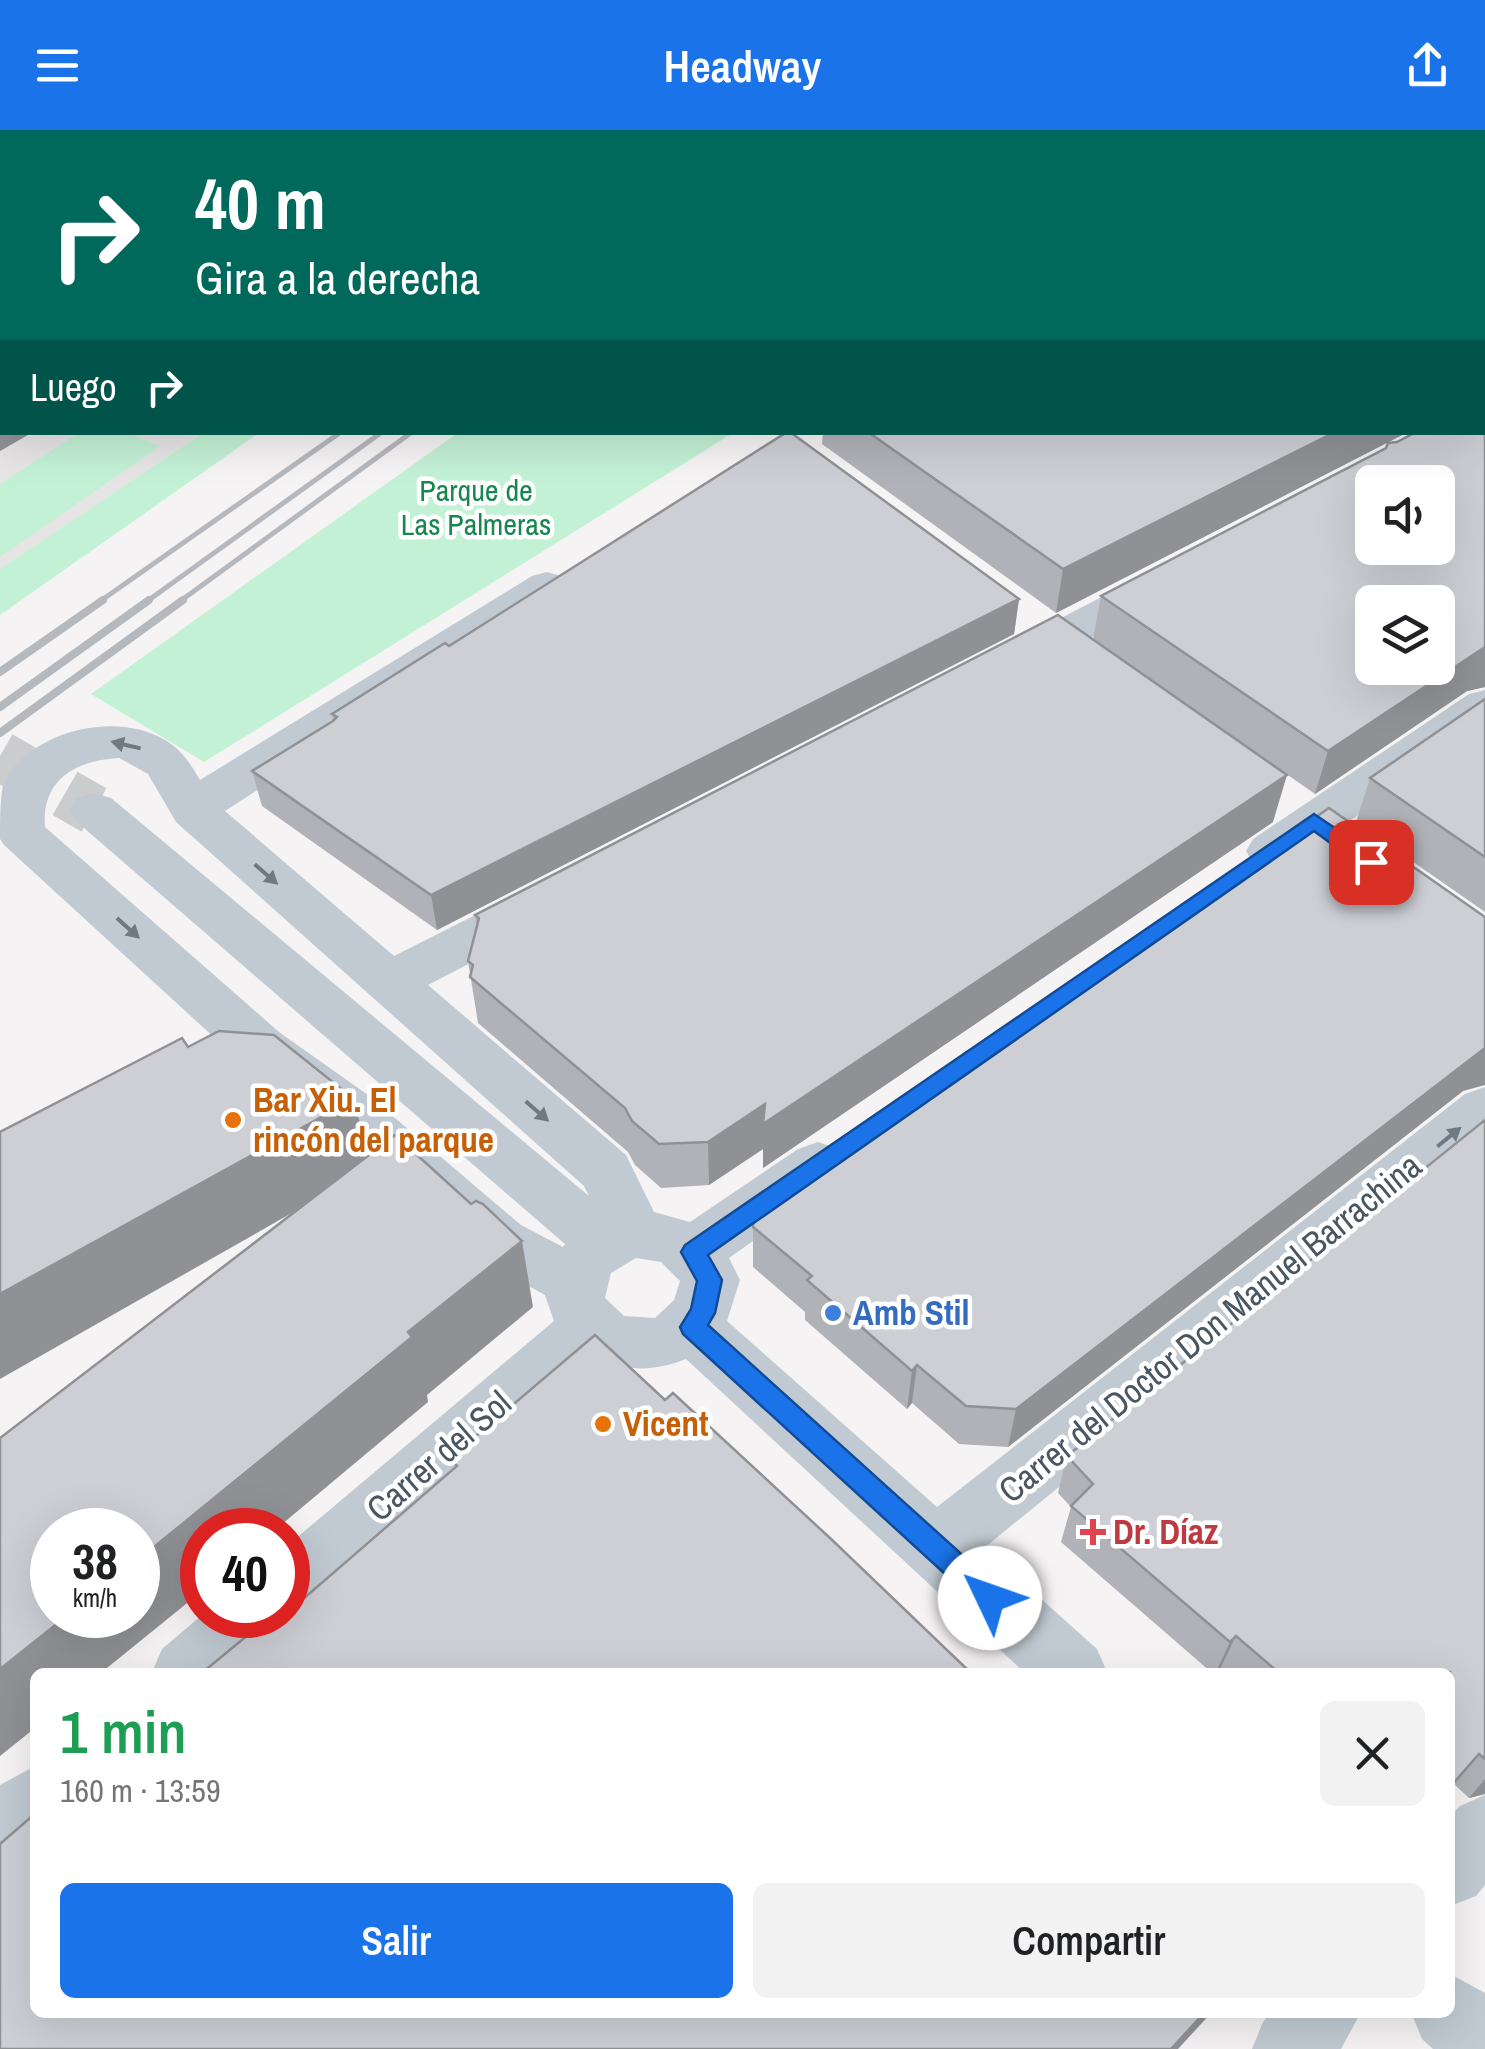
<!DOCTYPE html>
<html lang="es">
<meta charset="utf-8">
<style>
body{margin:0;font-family:"Archivo Narrow",sans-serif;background:#f2f2f2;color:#202124;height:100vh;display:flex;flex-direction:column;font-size:38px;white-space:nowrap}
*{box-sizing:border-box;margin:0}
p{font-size:32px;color:#757577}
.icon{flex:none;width:55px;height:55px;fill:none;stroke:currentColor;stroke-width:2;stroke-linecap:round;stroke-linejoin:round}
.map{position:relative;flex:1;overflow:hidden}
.side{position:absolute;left:30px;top:1538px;width:1425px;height:350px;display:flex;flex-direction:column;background:#fff;border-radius:15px;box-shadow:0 10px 40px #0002}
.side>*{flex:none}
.top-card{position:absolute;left:0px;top:0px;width:1485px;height:305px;box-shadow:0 10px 40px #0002;background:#00695c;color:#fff;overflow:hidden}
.fabs{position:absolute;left:1355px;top:335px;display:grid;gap:20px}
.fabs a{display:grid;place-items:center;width:100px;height:100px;border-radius:15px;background:#fff;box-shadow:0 10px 40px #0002;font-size:50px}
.speed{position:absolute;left:30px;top:1378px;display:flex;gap:20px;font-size:50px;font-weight:700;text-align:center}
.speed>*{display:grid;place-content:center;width:130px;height:130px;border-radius:50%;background:#fff;box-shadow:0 10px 40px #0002;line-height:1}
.speed small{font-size:25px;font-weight:400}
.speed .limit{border:15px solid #d22;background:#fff;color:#111}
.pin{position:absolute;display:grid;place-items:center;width:85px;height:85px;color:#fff;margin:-42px;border-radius:20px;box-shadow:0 5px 15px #0006}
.me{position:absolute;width:110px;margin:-55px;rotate:312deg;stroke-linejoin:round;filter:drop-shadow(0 0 8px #0008)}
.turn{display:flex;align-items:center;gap:35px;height:210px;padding:0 30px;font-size:45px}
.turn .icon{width:130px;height:130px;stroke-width:2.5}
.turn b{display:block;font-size:70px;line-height:85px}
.then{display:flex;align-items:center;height:95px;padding:0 30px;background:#0003;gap:20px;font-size:38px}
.round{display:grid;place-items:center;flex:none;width:105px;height:105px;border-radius:15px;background:#f2f2f2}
.overview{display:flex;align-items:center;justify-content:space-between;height:170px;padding:0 30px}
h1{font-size:60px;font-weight:600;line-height:75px;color:#1e9e55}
.action{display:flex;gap:20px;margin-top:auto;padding:20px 30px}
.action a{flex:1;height:115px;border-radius:15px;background:#1a73e8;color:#fff;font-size:40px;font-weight:600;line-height:115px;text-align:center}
.action a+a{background:#f2f2f2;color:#202124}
header{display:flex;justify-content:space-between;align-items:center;height:130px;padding:0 30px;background:#1a73e8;color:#fff;font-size:45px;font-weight:600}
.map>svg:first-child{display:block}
.education{fill:#e6e4e5}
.green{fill:#c3f1d5}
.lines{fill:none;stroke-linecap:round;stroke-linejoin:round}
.minor-tunnel{stroke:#caccce;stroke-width:50;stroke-dasharray:50 25;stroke-linecap:butt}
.minor{fill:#c1cad2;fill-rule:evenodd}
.rail-far1{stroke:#b5b8bd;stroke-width:5}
.rail{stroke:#b5b8bd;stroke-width:8}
.wall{fill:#b0b2b7;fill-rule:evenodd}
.shaded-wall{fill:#909195}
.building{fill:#cdcfd5;stroke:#909195;stroke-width:2.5;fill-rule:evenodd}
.oneway{fill:#6e7983}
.route{fill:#1a73e8;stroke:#114b97;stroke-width:2.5}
.food-dot{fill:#e8710a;stroke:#fff;stroke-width:4}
.shop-dot{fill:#3f7fe0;stroke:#fff;stroke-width:4}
.health-dot{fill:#e0444e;stroke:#fff;stroke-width:4}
.labels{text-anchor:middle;stroke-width:9;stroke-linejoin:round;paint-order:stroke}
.far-park-label{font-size:30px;fill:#17864f;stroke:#fff}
.food-label{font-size:35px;font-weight:bold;fill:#c56008;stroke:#fff;text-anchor:start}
.shop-label{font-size:35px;font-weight:bold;fill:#366cbe;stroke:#fff;text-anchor:start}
.street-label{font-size:35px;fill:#4a5661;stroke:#fff}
.health-label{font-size:35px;font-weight:bold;fill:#be3a42;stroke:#fff;text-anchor:start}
</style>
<header><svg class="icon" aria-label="menu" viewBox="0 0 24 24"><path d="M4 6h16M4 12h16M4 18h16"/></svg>Headway<svg class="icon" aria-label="share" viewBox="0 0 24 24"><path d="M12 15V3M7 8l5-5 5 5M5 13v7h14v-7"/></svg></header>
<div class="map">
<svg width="1485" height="1919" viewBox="0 0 1485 1919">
<rect width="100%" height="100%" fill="#f5f3f3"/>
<polygon class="education" points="0,216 2,302 205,303 0,439"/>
<g class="green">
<polygon points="205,302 259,303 0,485 0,439"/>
<polygon points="459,302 733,303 204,632 91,564"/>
<polygon points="79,303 128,303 160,316 0,427 0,354"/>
</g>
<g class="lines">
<polyline class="minor-tunnel" points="0,626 94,680"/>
<g class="minor">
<polygon points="1163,439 1178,443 1185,452 1178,461 1025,543 1009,547 993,543 986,533 993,523 1148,443"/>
<path d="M547 442 562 446 569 455 562 464 225 681 394 826 523 761 541 756 559 761 566 774 559 787 428 855 626 1025 654 1082 690 1092 798 1019 818 1012 838 1019 846 1035 838 1051 729 1128 740 1150 727 1191 937 1377 1465 964 1485 957V1010L984 1418 1097 1519 1107 1542H1024L686 1229C652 1242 630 1241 596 1229L311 1478 286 1486 277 1507 236 1542H152L162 1519 202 1485H288V1415L554 1191 545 1165 479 1129 328 995 241 932 4 715 0 709C0 693 0 670 3 655 28 601 115 580 165 610 182 620 190 633 200 650L532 446ZM119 628 148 644 176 692 584 1056 589 1066 111 668 94 663 77 668 70 680 77 692 565 1114 563 1117 521 1095 368 965 279 902 45 697C41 650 76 630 119 628ZM636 1128 661 1132 680 1151 674 1170 655 1188 624 1186 605 1168 611 1143Z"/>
<polygon points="1485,560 1485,597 1289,733 1271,738 1253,733 1246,721 1253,709 1469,564"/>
<polygon points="35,1636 35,1719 0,1738 0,1655"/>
<polygon points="1485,1665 1485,1755 1476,1766 1450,1776 1450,1686 1460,1676"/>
<polygon points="1450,1844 1485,1863 1485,1919 1433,1919 1422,1909 1411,1882 1450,1882"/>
<polygon points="1271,1882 1361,1882 1341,1919 1252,1919 1263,1892"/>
</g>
<g class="rail-far1">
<polyline points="788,2 792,0"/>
<polyline points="846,2 850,0"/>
<polyline points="99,472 341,302"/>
<polyline points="146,472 382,302"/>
<polyline points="179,472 412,302"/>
</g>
<g class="rail">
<polyline points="0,542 103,470"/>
<polyline points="0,577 149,470"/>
<polyline points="0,603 183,470"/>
</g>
</g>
<g class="wall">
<polygon points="0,0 672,0 668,2 2,2 2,302 33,302 0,321"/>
<polygon points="1485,0 1485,183 1482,182 1482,2"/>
<path d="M1482 255 1485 256V557L1467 561 1315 664 1093 509 1101 466 1386 318 1388 313 1397 312 1416 302H1482ZM1372 352H1438V418H1372ZM1372 472H1438V538H1372Z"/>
<polygon points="823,302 1408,302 1056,483 822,314"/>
<polygon points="1019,469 1014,504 437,800 262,676 252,641 333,591 332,584 449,516"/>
<polygon points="1485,569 1485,782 1356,692 1370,648"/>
<polygon points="1273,692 763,1038 763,1019 709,1055 661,1058 635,1035 628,1022 478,893 468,831 477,798 475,785"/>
<polygon points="1463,961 1008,1317 959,1314 912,1273 907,1279 805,1190 805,1182 753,1137 753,1097"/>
<polygon points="1485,990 1485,1664 1469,1668 1455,1655 1450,1542 1224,1542 1220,1539 1217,1542 1211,1542 1061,1412 1071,1377 1058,1363 1067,1326"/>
</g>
<g class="shaded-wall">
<rect x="498" y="0" width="19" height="2"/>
<polygon points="617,0 672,0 668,2 613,2"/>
<polygon points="2,281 2,302 33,302 0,321 0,282"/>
<polygon points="1335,302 1408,302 1056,483 1063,439"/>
<polygon points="1019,469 1014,504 437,800 431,765"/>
<polygon points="1483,517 1485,517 1485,557 1467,561 1315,664 1328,621"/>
<polygon points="1287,645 1273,692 763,1038 763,1019 709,1055 708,1012 765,974"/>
<polygon points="1485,918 1485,955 1463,961 1008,1317 1016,1279"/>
<polygon points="354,969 371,1038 0,1249 0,1164"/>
<polygon points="522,1111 533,1177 427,1265 428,1272 275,1400 202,1400 202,1461 102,1542 35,1542 35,1598 0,1626 0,1539 68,1485 138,1485 138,1430 408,1202"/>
<polygon points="917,1235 912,1273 907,1279 912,1241"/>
<polygon points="1236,1506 1220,1539 1216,1542 1230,1512"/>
<polygon points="1485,1649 1485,1664 1469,1668"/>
<polygon points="1205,1882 1212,1882 1178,1919 1171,1919"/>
</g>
<g class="building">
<polygon points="0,0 474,0 470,2 2,2 2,281 0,282"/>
<polygon points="546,0 617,0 613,2 553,2"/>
<polygon points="1290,0 1485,0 1485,134 1482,133 1482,2 1284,2"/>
<path d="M1485 257V517L1328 621 1101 466 1386 318 1388 313 1397 312 1416 302H1482V262ZM1372 352H1438V418H1372ZM1372 472H1438V538H1372Z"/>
<polygon points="787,302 790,302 1019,469 431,765 252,641 333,591 337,587 332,584 445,513 449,516"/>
<polygon points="868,302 1335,302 1063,439"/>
<polygon points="1058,485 1287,645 763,994 765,974 708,1012 659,1014 632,991 625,978 470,847 473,835 468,831 479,788 475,785"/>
<polygon points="1485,569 1485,727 1370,648"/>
<polygon points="1329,678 1485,787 1485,918 1016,1279 966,1276 917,1235 912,1241 807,1150 812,1146 753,1097 756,1074"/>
<polygon points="219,901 274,905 354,969 0,1164 0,1002 182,908 188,917"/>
<polygon points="1485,990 1485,1629 1479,1624 1450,1657 1450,1542 1278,1542 1236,1506 1230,1512 1071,1376 1093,1354 1067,1326"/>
<polygon points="395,1005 471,1074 476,1071 483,1074 522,1111 408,1202 412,1207 138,1430 138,1400 52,1400 52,1485 68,1485 0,1539 0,1308"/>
<polygon points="595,1205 665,1270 673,1263 830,1408 970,1542 203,1542 260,1495 266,1500 284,1485 288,1485 288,1482 457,1336 450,1328"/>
<polygon points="30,1688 35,1693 35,1882 1205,1882 1171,1919 0,1919 0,1714"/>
</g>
<defs><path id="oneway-solid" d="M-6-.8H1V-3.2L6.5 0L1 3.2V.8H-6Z" transform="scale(2.5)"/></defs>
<g class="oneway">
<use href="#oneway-solid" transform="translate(126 615) rotate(-167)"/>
<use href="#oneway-solid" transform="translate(266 744) rotate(41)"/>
<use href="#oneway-solid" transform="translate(128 798) rotate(42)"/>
<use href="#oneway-solid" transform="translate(537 981) rotate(41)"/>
<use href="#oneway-solid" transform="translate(1449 1007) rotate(-39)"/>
</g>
<polygon class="route" points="1314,684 1378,727 1381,732 1378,737 1363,737 1314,701 708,1125 722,1150 715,1183 708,1195 1000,1459 1004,1468 1000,1477 990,1481 981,1477 683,1204 680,1197 691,1179 697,1151 681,1122 685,1115"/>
<g class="food-dot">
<circle cx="233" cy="990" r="10"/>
<circle cx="603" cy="1294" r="10"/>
</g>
<circle class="shop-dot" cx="833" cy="1183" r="10"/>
<path class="health-dot" d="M1088 1387h10v10h10v10h-10v10h-10v-10h-10v-10h10z"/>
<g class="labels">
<g class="far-park-label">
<text x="476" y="371">Parque de<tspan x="476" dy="34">Las Palmeras</tspan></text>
</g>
<g class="food-label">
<text x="253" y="982">Bar Xiu. El<tspan x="253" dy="40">rincón del parque</tspan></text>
<text x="623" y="1306">Vicent</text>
</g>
<g class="shop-label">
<text x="853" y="1195">Amb Stil</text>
</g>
<g class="street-label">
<text transform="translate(1210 1198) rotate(-39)" y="12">Carrer del Doctor Don Manuel Barrachina</text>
<text transform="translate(439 1326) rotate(-41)" y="12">Carrer del Sol</text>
</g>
<g class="health-label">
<text x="1113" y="1414">Dr. Díaz</text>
</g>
</g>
</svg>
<div class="fabs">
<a><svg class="icon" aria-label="sound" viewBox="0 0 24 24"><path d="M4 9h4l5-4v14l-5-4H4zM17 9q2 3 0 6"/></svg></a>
<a><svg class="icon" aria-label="layers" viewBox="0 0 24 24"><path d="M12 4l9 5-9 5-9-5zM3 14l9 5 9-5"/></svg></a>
</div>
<div class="speed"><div>38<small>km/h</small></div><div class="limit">40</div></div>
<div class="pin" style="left:1371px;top:732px;background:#d93025"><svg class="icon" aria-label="arrive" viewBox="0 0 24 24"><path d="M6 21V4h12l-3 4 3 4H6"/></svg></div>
<svg class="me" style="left:990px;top:1468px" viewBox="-20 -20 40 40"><circle r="19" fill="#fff"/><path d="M0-13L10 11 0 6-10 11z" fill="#1a73e8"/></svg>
<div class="top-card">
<div class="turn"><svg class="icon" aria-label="right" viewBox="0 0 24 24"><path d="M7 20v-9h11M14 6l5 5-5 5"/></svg><div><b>40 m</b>Gira a la derecha</div></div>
<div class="then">Luego<svg class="icon" aria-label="right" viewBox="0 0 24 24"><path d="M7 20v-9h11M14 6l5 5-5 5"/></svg></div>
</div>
<section class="side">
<div class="overview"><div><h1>1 min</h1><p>160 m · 13:59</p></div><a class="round"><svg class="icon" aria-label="close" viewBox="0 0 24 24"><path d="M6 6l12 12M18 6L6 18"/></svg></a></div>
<div class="action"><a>Salir</a><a>Compartir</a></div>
</section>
</div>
